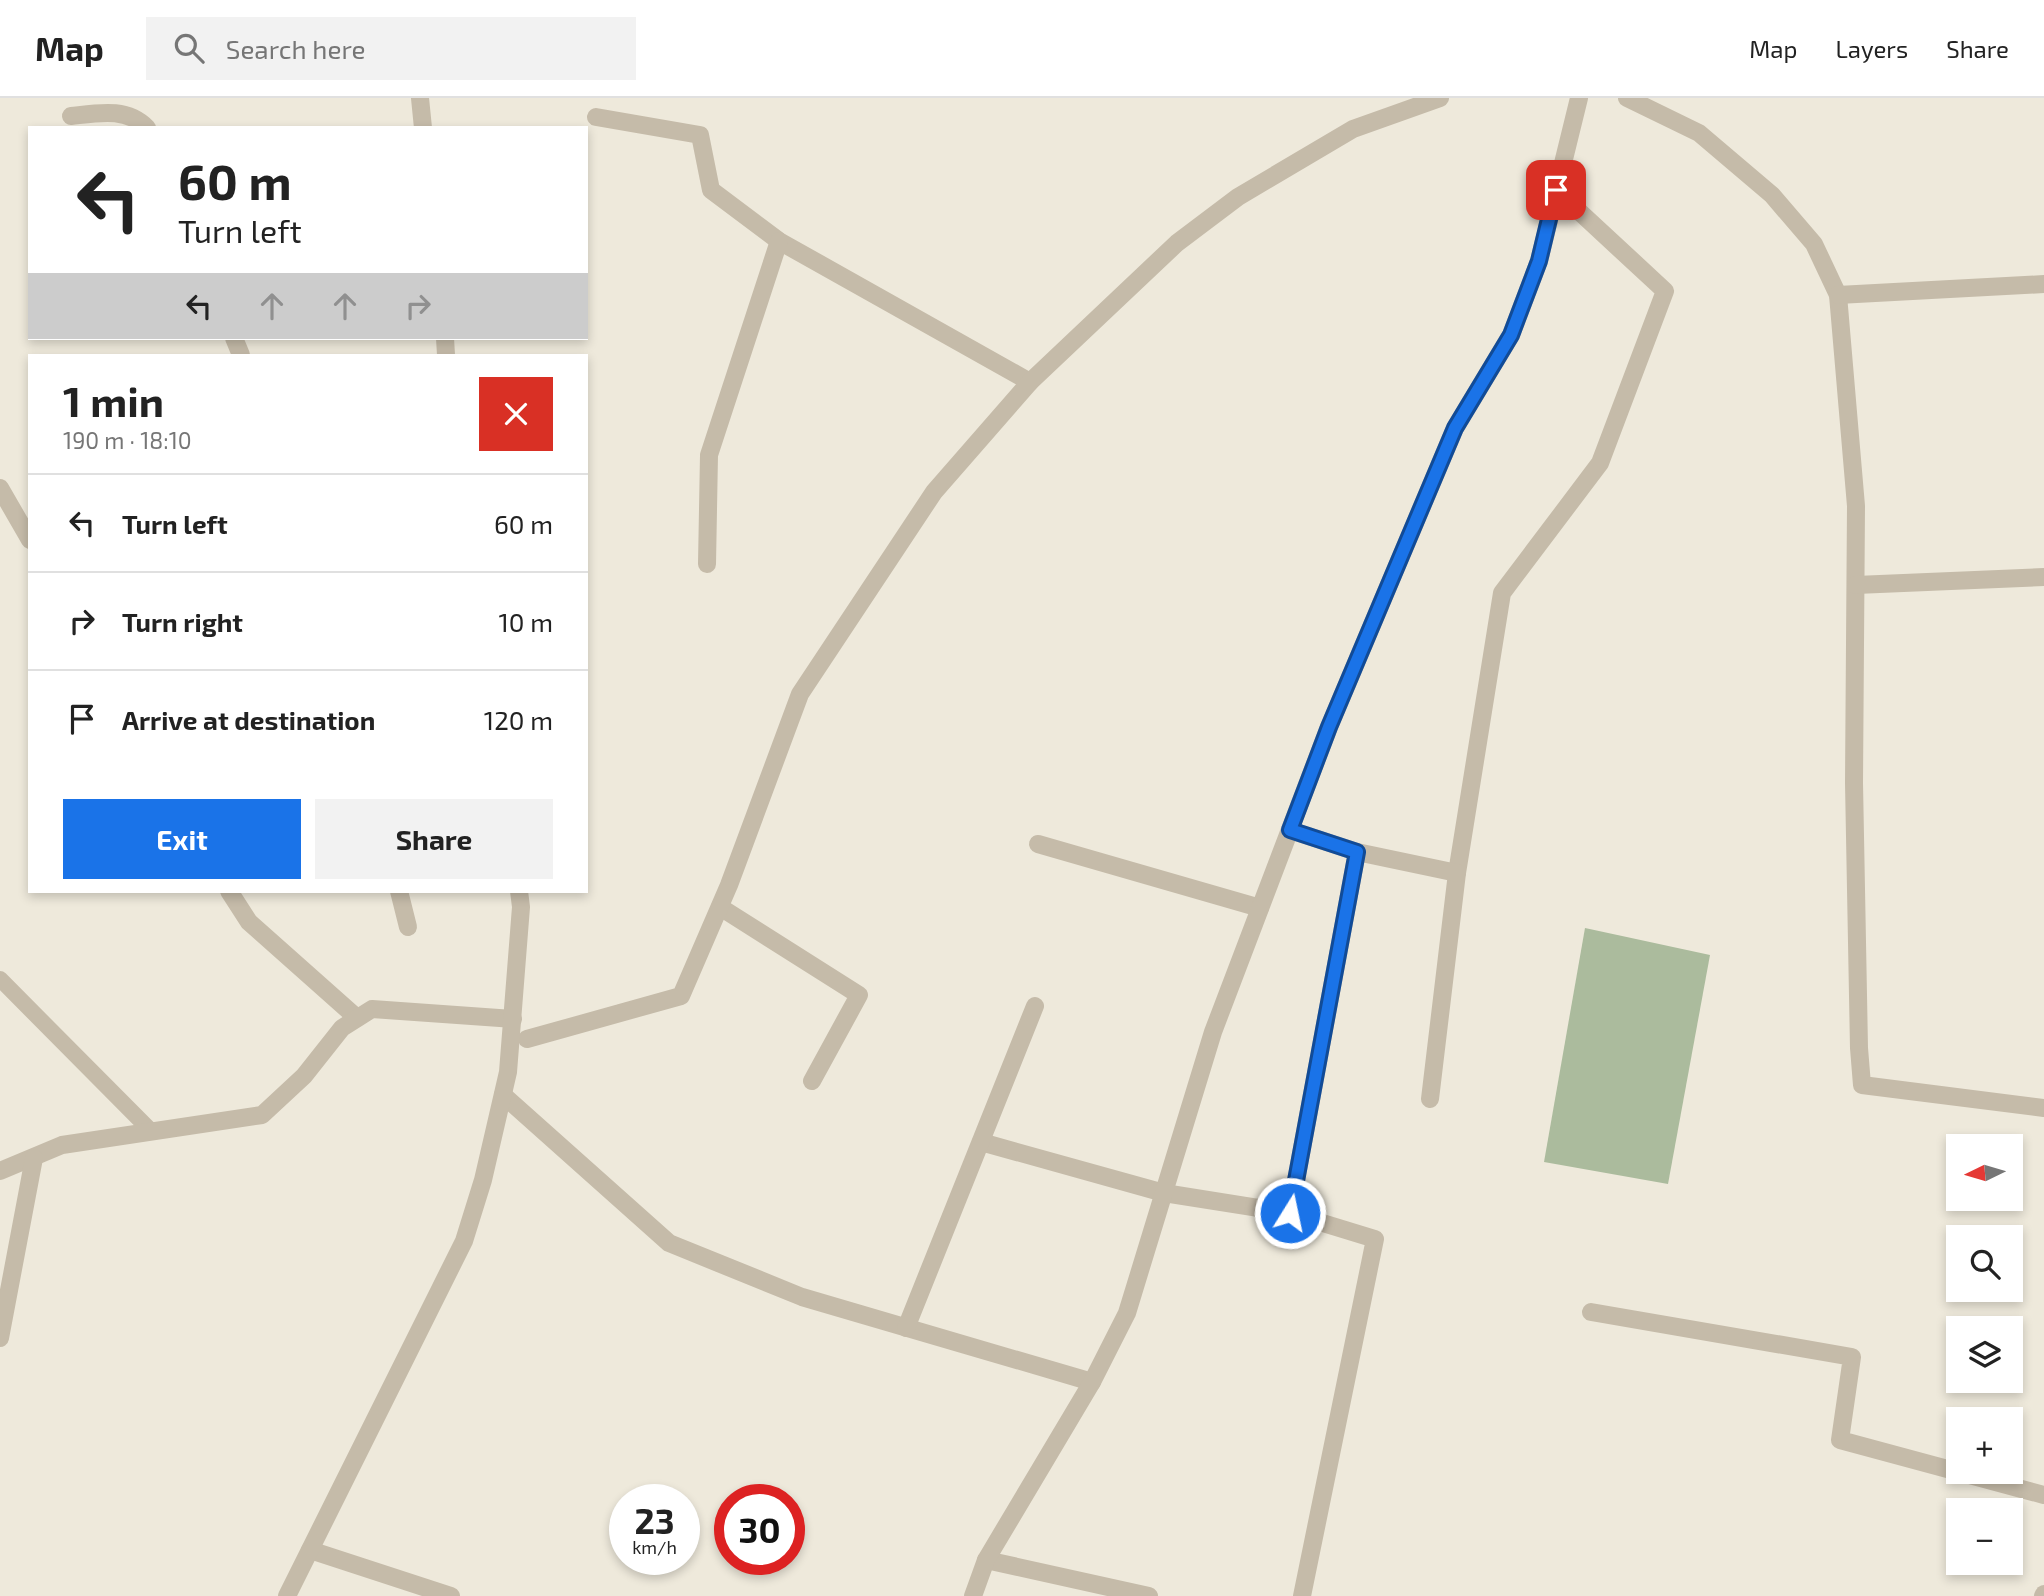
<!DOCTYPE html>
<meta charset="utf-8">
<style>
body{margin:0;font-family:"Exo 2",sans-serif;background:#f2f2f2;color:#222;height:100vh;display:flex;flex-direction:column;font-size:26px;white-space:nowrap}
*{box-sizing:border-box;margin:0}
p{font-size:23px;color:#767676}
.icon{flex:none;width:38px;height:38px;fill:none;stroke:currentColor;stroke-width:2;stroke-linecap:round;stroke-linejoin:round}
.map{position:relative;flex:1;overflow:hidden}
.details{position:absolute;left:28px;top:256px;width:560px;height:539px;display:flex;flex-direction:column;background:#fff;border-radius:0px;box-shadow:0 4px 10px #0003}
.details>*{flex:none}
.hud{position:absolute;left:28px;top:28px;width:560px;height:214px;border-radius:0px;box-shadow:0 4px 10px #0003;background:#fff;color:#222;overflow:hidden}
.needle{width:46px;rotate:265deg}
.buttons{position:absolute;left:1946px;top:1036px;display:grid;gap:14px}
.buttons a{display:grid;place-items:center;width:77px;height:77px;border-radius:0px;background:#fff;box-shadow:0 4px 10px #0003;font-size:35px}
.speed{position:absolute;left:609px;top:1386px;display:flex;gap:14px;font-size:35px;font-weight:700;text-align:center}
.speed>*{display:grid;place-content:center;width:91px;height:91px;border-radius:50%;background:#fff;box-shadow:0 4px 10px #0003;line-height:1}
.speed small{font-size:18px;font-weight:400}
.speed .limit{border:10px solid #d22;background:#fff;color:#111}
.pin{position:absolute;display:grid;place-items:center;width:60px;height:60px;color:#fff;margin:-30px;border-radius:14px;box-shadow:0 4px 10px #0006}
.me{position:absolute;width:77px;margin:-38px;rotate:10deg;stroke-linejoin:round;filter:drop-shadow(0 0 5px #0008)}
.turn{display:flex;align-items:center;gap:24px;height:147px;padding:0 35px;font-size:32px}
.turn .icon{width:91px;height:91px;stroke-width:2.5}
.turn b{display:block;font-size:49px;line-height:60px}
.lanes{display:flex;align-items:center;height:66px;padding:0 35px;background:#0003;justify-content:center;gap:35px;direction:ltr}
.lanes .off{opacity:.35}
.round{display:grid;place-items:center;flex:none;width:74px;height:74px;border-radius:0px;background:#f2f2f2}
.overview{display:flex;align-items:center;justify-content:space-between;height:119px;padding:0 35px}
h1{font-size:42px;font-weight:700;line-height:52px}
.cta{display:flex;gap:14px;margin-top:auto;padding:14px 35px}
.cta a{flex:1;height:80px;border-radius:0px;background:#1a73e8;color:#fff;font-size:28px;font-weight:700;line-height:80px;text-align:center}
.cta a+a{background:#f2f2f2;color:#222}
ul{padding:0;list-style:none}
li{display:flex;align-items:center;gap:21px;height:98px;padding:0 35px;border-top:2px solid #e0e0e0}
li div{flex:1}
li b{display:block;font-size:26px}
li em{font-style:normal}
header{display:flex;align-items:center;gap:42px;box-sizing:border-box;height:98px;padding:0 35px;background:#fff;border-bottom:2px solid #e0e0e0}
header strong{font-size:33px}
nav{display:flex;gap:38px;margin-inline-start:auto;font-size:24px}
.search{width:490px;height:63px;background:#f2f2f2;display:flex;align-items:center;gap:18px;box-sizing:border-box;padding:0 24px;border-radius:0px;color:#767676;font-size:26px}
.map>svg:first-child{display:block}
.green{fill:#abbb9d}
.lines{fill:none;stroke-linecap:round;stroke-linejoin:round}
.service{stroke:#c5bba9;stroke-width:16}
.minor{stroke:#c5bba9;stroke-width:18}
.tertiary{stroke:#c5bba9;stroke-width:18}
.route-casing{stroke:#114b97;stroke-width:18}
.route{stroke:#1a73e8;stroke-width:12}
</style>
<header>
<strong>Map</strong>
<div class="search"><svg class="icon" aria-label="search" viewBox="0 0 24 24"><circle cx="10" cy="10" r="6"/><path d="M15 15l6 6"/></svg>Search here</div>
<nav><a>Map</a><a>Layers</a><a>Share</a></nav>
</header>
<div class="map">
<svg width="2044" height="1498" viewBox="0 0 2044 1498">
<rect width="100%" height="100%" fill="#eee9db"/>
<polygon class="green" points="1585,830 1710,857 1668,1086 1544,1064"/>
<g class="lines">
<polyline class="service" points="0,881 151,1033"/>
<g class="minor">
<polyline points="1627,0 1699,35 1772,97 1814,146 1838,197 1856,408 1854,685 1859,950 1862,987 2044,1010"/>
<path d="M71 18C98 15 127 9 147 30"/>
<polyline points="596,19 700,37 711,92 779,143 1030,284"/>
<polyline points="1838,197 2044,186"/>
<polyline points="234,240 241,257"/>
<polyline points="0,390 30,442"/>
<polyline points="707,466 709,357 779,143"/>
<polyline points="1856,487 2044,479"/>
<polyline points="1290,732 1357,754"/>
<polyline points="1038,746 1260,810"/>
<polyline points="229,793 249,824 357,920"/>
<polyline points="399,793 408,829"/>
<polyline points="720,809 859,897 812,983"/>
<polyline points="527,941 681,898 729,787 800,596 934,394 1030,284 1177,145 1238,99 1353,31 1440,0"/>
<polyline points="503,997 669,1145 802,1199 1092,1284"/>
<polyline points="1430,1001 1457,775 1502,495 1600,365 1665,193 1556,92"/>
<polyline points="981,1044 1164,1095 1290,1115 1375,1141 1302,1498"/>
<polyline points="0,1073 62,1047 262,1017 304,978 342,930 372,911 513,921"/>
<polyline points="1290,1115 1357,754 1457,775"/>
<polyline points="1591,1214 1852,1259 1840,1342 2044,1397"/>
<polyline points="906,1230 1035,908"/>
<polyline points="0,1240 34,1060"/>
<polyline points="310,1452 451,1498"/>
<polyline points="986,1462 1149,1498"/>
<polyline points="973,1498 986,1462 1092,1284 1127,1215 1213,934 1329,629 1455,330 1511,237 1539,163 1579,0"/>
<polyline points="2043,1498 2044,1496"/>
</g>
<g class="tertiary">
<polyline points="420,0 423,30"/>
<polyline points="445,240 446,257"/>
<polyline points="287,1498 464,1143 483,1082 508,974 521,809 519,793"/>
</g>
</g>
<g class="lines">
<g class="route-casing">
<polyline id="route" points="1290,1115 1357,754 1290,732 1329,629 1455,330 1511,237 1539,163 1556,92"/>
</g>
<use href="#route" class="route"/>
</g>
</svg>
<div class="buttons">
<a><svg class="needle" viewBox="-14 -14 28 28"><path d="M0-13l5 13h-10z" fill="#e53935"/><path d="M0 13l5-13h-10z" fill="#767676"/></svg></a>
<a><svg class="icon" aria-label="search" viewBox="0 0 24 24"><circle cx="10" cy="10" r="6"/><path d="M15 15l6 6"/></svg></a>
<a><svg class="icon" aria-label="layers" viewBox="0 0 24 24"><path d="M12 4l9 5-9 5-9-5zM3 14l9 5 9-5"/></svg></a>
<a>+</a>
<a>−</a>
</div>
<div class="speed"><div>23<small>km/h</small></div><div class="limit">30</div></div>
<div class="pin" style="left:1556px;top:92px;background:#d93025"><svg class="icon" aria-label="arrive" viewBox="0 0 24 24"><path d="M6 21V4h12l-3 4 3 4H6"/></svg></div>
<svg class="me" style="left:1290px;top:1115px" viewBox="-20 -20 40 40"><circle r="17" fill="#1a73e8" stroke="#fff" stroke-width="3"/><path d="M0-11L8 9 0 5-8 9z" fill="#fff"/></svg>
<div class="hud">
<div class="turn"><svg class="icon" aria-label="left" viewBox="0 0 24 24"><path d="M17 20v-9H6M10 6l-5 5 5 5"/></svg><div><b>60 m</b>Turn left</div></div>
<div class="lanes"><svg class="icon" aria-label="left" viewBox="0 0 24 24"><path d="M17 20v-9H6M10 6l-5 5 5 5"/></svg><svg class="icon off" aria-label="ahead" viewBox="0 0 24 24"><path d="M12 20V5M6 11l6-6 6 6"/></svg><svg class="icon off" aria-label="ahead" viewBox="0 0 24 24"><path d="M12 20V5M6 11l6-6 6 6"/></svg><svg class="icon off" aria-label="right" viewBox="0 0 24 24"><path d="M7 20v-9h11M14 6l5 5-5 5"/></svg></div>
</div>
<section class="details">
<div class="overview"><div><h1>1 min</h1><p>190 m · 18:10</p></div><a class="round" style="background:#d93025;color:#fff"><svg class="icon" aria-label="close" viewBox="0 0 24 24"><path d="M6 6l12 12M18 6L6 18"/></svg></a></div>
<ul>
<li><svg class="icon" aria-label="left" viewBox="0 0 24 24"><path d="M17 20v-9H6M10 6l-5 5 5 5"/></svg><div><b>Turn left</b></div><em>60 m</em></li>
<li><svg class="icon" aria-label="right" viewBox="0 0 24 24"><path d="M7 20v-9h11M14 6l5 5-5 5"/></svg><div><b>Turn right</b></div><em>10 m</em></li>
<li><svg class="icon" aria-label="arrive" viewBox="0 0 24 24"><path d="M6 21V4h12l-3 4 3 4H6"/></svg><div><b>Arrive at destination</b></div><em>120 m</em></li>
</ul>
<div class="cta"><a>Exit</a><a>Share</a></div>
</section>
</div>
